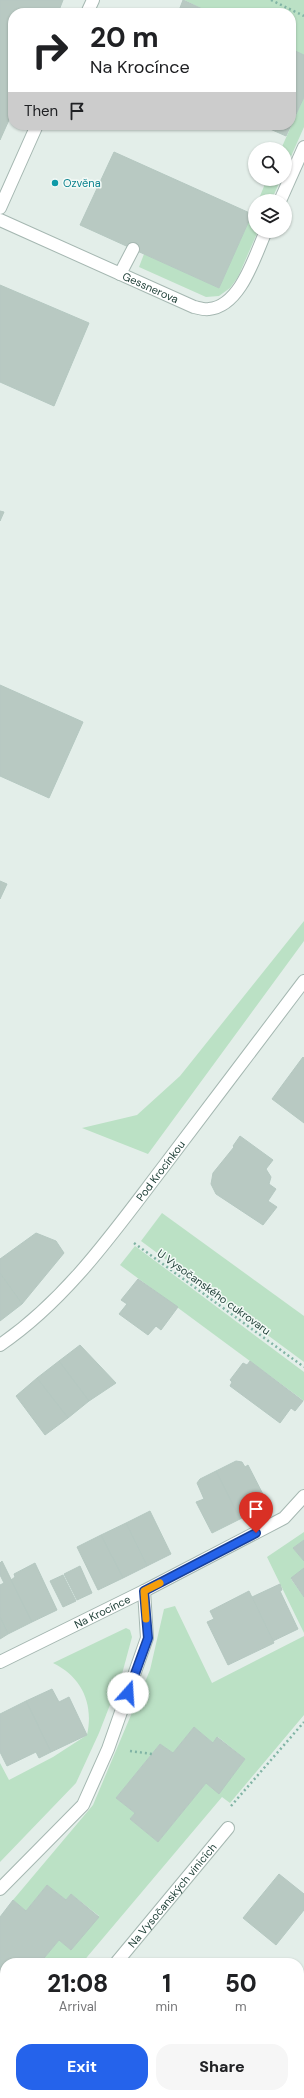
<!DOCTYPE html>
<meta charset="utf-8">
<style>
body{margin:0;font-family:"DM Sans",sans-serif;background:#f6f6f6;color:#202124;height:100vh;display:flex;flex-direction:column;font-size:15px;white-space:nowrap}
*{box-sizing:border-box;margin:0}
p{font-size:13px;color:#757577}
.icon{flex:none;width:22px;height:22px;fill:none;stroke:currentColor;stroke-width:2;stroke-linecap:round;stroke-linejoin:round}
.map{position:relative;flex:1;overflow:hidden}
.side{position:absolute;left:0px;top:1958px;width:304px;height:140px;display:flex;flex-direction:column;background:#fff;border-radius:16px 16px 0 0;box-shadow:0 1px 3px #0004}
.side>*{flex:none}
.top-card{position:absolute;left:8px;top:8px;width:288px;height:122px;border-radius:16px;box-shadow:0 1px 3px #0004;background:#fff;color:#202124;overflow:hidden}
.buttons{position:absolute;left:248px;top:142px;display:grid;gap:8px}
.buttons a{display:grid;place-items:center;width:44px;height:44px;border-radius:50%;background:#fff;box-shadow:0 1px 3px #0004;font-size:20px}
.pin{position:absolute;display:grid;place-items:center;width:34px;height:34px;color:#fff;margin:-41px -17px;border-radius:50% 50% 50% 0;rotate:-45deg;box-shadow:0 0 4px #0007}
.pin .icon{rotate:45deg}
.me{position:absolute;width:44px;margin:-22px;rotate:19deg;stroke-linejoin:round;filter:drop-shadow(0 0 3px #0008)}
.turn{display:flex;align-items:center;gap:14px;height:84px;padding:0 16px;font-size:18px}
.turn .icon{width:52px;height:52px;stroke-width:2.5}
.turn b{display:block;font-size:28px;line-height:34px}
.then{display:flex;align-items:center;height:38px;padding:0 16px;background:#0003;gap:8px;font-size:15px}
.eta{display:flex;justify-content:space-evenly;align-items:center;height:68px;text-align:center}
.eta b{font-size:24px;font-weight:800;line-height:28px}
.action{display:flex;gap:8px;margin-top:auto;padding:8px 16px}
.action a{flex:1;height:46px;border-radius:16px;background:#2563eb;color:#fff;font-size:16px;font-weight:800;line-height:46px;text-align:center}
.action a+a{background:#f6f6f6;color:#202124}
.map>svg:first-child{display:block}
.green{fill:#bbe1c5;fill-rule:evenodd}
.building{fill:#b8c9c2;stroke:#b5c8c1}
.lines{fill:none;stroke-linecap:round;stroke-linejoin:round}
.service-casing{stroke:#a5b7b1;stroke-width:14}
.minor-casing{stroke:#a5b7b1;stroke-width:14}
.path{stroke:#81b4a5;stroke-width:2.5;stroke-dasharray:2 3;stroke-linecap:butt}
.service{stroke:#fff;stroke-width:12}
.minor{stroke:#fff;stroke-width:12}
.route-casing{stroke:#184099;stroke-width:10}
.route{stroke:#2563eb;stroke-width:7}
.slow{stroke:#f59e0b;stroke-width:7}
.culture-dot{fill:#0f9aa8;stroke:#f4faf7;stroke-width:1.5}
.labels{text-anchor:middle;stroke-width:3;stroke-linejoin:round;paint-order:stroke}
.culture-label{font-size:11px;fill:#0d838f;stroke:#f4faf7;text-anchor:start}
.street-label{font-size:11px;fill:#214139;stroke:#f4faf7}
</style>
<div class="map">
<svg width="304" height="2098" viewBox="0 0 304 2098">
<rect width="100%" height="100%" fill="#e3eee9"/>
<g class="green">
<polygon points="184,0 304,0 304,55 291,49 291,13 211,13"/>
<polygon points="304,97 304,127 285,170 285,149 281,149"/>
<polygon points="267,179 281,179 271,201 258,201"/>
<polygon points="255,207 255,231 258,231 238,277 230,288 219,296 206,297 139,267 144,254 219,288"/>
<polygon points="304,921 304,941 148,1154 82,1128 137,1115 180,1076"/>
<polygon points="162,1213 304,1316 304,1362 141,1241"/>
<polygon points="135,1246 304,1372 304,1401 120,1265"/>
<polygon points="304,1532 304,1540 293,1548 304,1561 304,1568 291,1579 304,1597 304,1633 267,1557"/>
<path d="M175 1606 212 1683 304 1636V1715L230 1803 222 1797 82 1963H40L59 1940 71 1950 99 1916 71 1894 66 1900 47 1885 26 1911 13 1900 93 1805 150 1670 164 1609ZM194 1727 213 1743 218 1737 245 1759 219 1793 206 1783 158 1842 130 1819 135 1813 116 1798 160 1744 173 1753Z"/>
<path d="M126 1628 130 1630 132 1637 122 1674 99 1733 76 1783 0 1862V1763L9 1780 53 1757 87 1735C94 1704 82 1677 53 1663Z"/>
<polygon points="0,1989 5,1994 5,2054 0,2060"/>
</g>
<g class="building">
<polygon points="0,0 63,0 58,13 13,13 13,111 0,140"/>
<polygon points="183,0 211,13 178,13"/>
<polygon points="291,49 304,55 304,97 286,136 261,125 291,125"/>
<polygon points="114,152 252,214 219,288 80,225"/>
<polygon points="0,285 89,323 54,406 0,382"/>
<polygon points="0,511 4,512 0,521"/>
<polygon points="0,685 83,722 49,798 0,776"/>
<polygon points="0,881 7,884 0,899"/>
<polygon points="303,1057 304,1058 304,1123 272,1099"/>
<polygon points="240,1136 273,1160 266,1169 271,1177 269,1184 276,1189 268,1201 277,1207 263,1225 216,1194 211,1184 213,1173 234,1147 233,1146"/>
<polygon points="36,1233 56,1241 64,1253 22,1304 0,1273 0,1259"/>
<polygon points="0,1273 22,1304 0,1321"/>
<polygon points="138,1279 178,1307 161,1330 156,1326 148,1335 119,1314 127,1304 121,1300"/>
<polygon points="80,1345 116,1383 89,1401 59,1361"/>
<polygon points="59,1361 89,1401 68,1418 37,1378"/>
<polygon points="250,1361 303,1401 295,1411 291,1408 280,1423 230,1386 232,1382 230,1380 243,1363 247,1365"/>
<polygon points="37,1378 68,1418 45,1435 16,1396"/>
<polygon points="236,1461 242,1462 245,1467 248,1465 268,1504 240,1519 216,1471"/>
<polygon points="216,1471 240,1519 212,1533 196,1502 204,1499 197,1483 200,1479"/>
<polygon points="150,1511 171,1554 147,1566 126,1523"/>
<polygon points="126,1523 147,1566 123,1578 101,1535"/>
<polygon points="101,1535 123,1578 98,1590 77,1547"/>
<polygon points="304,1540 304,1561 293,1548"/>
<polygon points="2,1561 32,1622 8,1634 0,1617 0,1585 4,1583 0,1575 0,1563"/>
<polygon points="35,1563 57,1610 32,1622 11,1580 15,1577 14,1574"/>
<polygon points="80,1566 92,1593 77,1600 64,1574"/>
<polygon points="304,1568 304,1597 291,1578"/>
<polygon points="63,1575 76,1601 63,1607 50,1581"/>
<polygon points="280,1584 282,1590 280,1591 298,1629 273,1641 252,1597"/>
<polygon points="249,1591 274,1643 228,1665 207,1622 214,1619 210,1611"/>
<polygon points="0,1617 8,1634 0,1639"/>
<polygon points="52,1689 59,1702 69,1697 87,1735 51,1752 26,1701"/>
<polygon points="26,1701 51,1752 39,1758 36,1752 7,1766 0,1752 0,1714"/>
<polygon points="194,1727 213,1743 217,1737 245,1759 219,1794 206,1783 158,1842 130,1819 135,1813 116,1798 160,1744 173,1753"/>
<polygon points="279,1874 304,1894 304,1910 276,1945 243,1918"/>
<polygon points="47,1885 66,1900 71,1894 99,1917 71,1950 59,1940 40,1963 5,1963 5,1994 0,1989 0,1917 13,1900 26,1911"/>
<polygon points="33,2093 40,2093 46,2098 28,2098"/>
</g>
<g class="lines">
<g class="service-casing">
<polyline id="service" points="120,274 133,249"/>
</g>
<g class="minor-casing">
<g id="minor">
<polyline points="87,13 93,0"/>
<polyline points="280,201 304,147"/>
<polyline points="0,208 37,125"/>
<path id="s1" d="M0 220 194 307C199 308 205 310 209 309 241 306 255 255 266 231"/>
<path id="s2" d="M0 1345C66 1300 113 1233 161 1170 209 1107 256 1044 304 981"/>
<path id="s3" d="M0 1662 144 1591 284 1518 304 1496"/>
<polyline points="0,1889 83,1805 108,1749 147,1638 144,1591"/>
<path id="s4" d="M116 1963 228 1828"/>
<polyline points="195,2093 200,2098"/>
<polyline points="4,2098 8,2093"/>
</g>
</g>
<g class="path">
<polyline points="271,0 304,16"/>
<polyline points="134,1243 304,1367"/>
<polyline points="130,1751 152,1754"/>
<polyline points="231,1806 304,1722"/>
<polyline points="0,2006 5,2010"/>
</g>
<use href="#service" class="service"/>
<use href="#minor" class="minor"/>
</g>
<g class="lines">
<g class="route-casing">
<polyline id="route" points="128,1693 148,1638 144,1591 256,1533"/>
</g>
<use href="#route" class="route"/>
<polyline class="slow" points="146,1619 144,1591 160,1583"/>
</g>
<circle class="culture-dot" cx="55" cy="183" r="4"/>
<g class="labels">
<g class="culture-label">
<text x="63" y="187">Ozvěna</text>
</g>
<g class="street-label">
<text dy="4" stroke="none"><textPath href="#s1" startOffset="165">Gessnerova</textPath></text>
<text dy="4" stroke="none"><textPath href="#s2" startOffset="238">Pod Krocínkou</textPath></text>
<text transform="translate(214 1292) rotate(36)" y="4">U Vysočanského cukrovaru</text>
<text dy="4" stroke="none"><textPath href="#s3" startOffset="114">Na Krocínce</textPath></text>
<text dy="4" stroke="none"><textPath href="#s4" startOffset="88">Na Vysočanských vinicích</textPath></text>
</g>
</g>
</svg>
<div class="buttons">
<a><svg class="icon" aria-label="search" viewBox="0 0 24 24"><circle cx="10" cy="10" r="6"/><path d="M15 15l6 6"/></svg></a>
<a><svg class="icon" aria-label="layers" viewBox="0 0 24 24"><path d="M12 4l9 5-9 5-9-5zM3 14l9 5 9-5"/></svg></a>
</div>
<div class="pin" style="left:256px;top:1533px;background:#d93025"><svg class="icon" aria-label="arrive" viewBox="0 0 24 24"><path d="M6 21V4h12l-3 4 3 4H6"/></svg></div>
<svg class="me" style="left:128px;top:1693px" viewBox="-20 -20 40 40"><circle r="19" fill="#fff"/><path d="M0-13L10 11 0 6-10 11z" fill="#2563eb"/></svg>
<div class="top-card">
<div class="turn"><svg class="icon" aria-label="right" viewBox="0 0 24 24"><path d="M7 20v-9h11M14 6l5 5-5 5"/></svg><div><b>20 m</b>Na Krocínce</div></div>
<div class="then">Then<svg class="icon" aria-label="arrive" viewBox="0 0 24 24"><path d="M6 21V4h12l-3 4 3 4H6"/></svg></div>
</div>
<section class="side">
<div class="eta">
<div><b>21:08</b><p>Arrival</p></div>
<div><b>1</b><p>min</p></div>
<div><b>50</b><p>m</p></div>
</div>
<div class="action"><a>Exit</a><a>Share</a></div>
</section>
</div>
